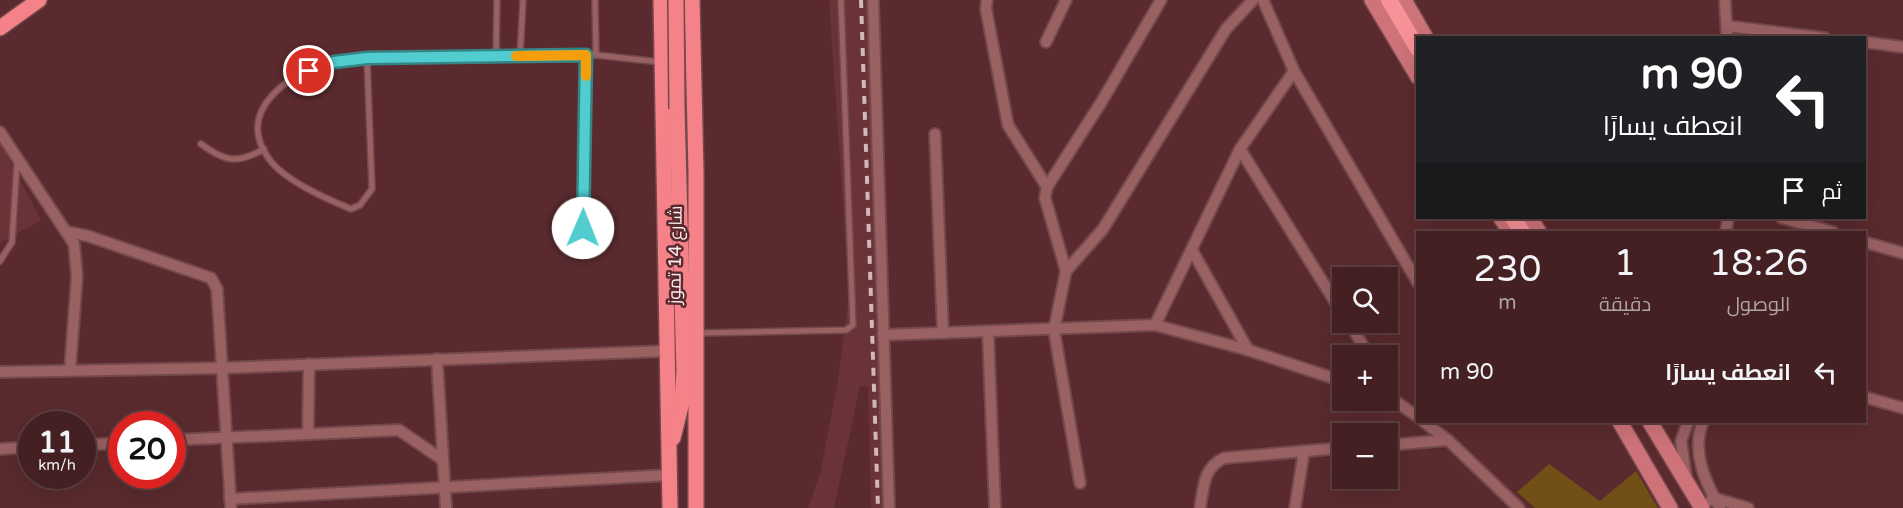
<!DOCTYPE html>
<html lang="ar">
<meta charset="utf-8">
<style>
body{margin:0;font-family:"Varela Round",Cairo,sans-serif;background:#4b282a;color:#f1f3f6;direction:rtl;height:100vh;display:flex;flex-direction:column;font-size:22px;white-space:nowrap}
*{box-sizing:border-box;margin:0}
p{font-size:20px;color:#afa3a5}
.icon{flex:none;width:33px;height:33px;fill:none;stroke:currentColor;stroke-width:2;stroke-linecap:round;stroke-linejoin:round}
.map{position:relative;flex:1;overflow:hidden;direction:ltr}
.drawer{position:absolute;left:1416px;top:231px;width:450px;height:192px;display:flex;flex-direction:column;background:#442022;border-radius:0px;box-shadow:0 6px 24px #0002,0 0 0 2px #5c3e40;direction:rtl}
.drawer>*{flex:none}
.guide{position:absolute;left:1416px;top:36px;width:450px;height:183px;border-radius:0px;box-shadow:0 6px 24px #0002,0 0 0 2px #5c3e40;direction:rtl;background:#202124;color:#fff;overflow:hidden}
.fabs{position:absolute;left:1332px;top:267px;display:grid;gap:12px}
.fabs a{display:grid;place-items:center;width:66px;height:66px;border-radius:0px;background:#442022;box-shadow:0 6px 24px #0002,0 0 0 2px #5c3e40;font-size:30px}
.speed{position:absolute;left:18px;top:411px;display:flex;gap:12px;font-size:30px;font-weight:700;text-align:center}
.speed>*{display:grid;place-content:center;width:78px;height:78px;border-radius:50%;background:#442022;box-shadow:0 6px 24px #0002,0 0 0 2px #5c3e40;line-height:1}
.speed small{font-size:15px;font-weight:400}
.speed .limit{border:9px solid #d22;background:#fff;color:#111}
.pin{position:absolute;display:grid;place-items:center;width:51px;height:51px;color:#fff;margin:-26px;border:3px solid #fff;border-radius:50%;box-shadow:0 2px 6px #0007}
.me{position:absolute;width:66px;margin:-33px;rotate:1deg;stroke-linejoin:round;filter:drop-shadow(0 0 4px #0008)}
.turn{display:flex;align-items:center;gap:21px;height:126px;padding:0 24px;font-size:27px}
.turn .icon{width:78px;height:78px;stroke-width:2.5}
.turn b{display:block;font-size:42px;line-height:51px}
.then{display:flex;align-items:center;height:57px;padding:0 24px;background:#0003;gap:12px;font-size:22px}
.eta{display:flex;justify-content:space-evenly;align-items:center;height:102px;text-align:center}
.eta b{font-size:36px;font-weight:600;line-height:42px}
ul{padding:0;list-style:none}
li{display:flex;align-items:center;gap:18px;height:78px;padding:0 24px}
li div{flex:1}
li b{display:block;font-size:22px}
li em{font-style:normal}
.map>svg:first-child{display:block}
.built{fill:#6a3338}
.green{fill:#714f17}
.lines{fill:none;stroke-linecap:round;stroke-linejoin:round}
.service-casing{stroke:#74494c;stroke-width:8}
.minor-casing{stroke:#74494c;stroke-width:14}
.secondary-casing{stroke:#74494c;stroke-width:18}
.primary-casing{stroke:#74494c;stroke-width:18}
.trunk-casing{stroke:#74494c;stroke-width:20}
.service{stroke:#9a6163;stroke-width:5}
.minor{stroke:#9a6163;stroke-width:10}
.secondary{stroke:#ce7379;stroke-width:15}
.primary{stroke:#f58189;stroke-width:15}
.trunk{stroke:#f79298;stroke-width:16}
.rail{stroke:#d3b8b9;stroke-width:4;stroke-dasharray:8 8;stroke-linecap:butt}
.primary-bridge-casing{stroke:#74494c;stroke-width:18;stroke-linecap:butt}
.primary-bridge{stroke:#f58189;stroke-width:15}
.route-casing{stroke:#358587;stroke-width:15}
.route{stroke:#52cdcf;stroke-width:10}
.slow{stroke:#f59e0b;stroke-width:10}
.labels{text-anchor:middle;stroke-width:5;stroke-linejoin:round;paint-order:stroke}
.street-label{font-size:18px;fill:#feebeb;stroke:#5a2a2e}
</style>
<div class="map">
<svg width="1903" height="508" viewBox="0 0 1903 508">
<rect width="100%" height="100%" fill="#5a2a2e"/>
<g class="built">
<polygon points="829,0 877,0 892,508 871,508 868,386 860,386 834,508 808,508 820,474 837,387 849,295"/>
<polygon points="0,142 41,220 0,243"/>
</g>
<polygon class="green" points="1549,464 1600,501 1636,471 1658,508 1535,508 1517,492"/>
<g class="lines">
<g class="service-casing">
<g id="service">
<polyline points="595,0 596,55"/>
<polyline points="496,56 497,0"/>
<polyline points="520,56 523,0"/>
<path d="M367 58 372 189 360 205 351 209C327 199 285 181 269 159 233 110 291 71 335 62 346 60 357 59 367 58L596 55 660 62"/>
<path d="M201 144C225 162 238 164 264 149"/>
<polyline points="583,228 586,55"/>
<polyline points="0,261 12,242 17,162"/>
<polyline points="699,333 846,330 853,325 841,0"/>
</g>
</g>
<g class="minor-casing">
<g id="minor">
<polyline points="873,0 889,508"/>
<polyline points="987,0 986,9 1008,125 1047,187"/>
<polyline points="1263,0 1294,71 1418,283"/>
<polyline points="1725,0 1727,38"/>
<polyline points="1727,26 1825,38"/>
<polyline points="1046,42 1066,0"/>
<polyline points="1864,42 1903,47"/>
<polyline points="0,132 74,244 77,276 70,370"/>
<polyline points="935,134 943,333"/>
<polyline points="1240,149 1342,313"/>
<polyline points="1782,218 1833,232"/>
<polyline points="68,232 88,236 211,278 217,289 231,508"/>
<polyline points="1726,232 1728,218"/>
<polyline points="1864,242 1903,253"/>
<polyline points="1192,250 1248,350"/>
<polyline points="1066,271 1045,198 1047,187 1102,101 1161,0"/>
<polyline points="1349,322 1369,356"/>
<polyline points="1155,325 1240,149 1294,71"/>
<polyline points="988,332 995,508"/>
<polyline points="883,335 1155,325 1248,350 1342,381"/>
<polyline points="437,359 446,508"/>
<polyline points="0,372 221,368 667,351"/>
<polyline points="1388,396 1418,417"/>
<polyline points="1864,397 1903,408"/>
<polyline points="1424,422 1448,440 1519,508"/>
<path d="M1703 422C1691 451 1705 482 1720 508"/>
<polyline points="308,433 309,364"/>
<polyline points="172,440 399,430 443,460"/>
<polyline points="82,445 122,443"/>
<polyline points="1388,445 1448,440"/>
<polyline points="0,449 32,447"/>
<polyline points="1686,476 1681,441 1688,422"/>
<polyline points="1080,483 1054,330 1066,271 1103,229 1226,29 1253,0"/>
<polyline points="230,499 670,475"/>
<polyline points="1711,500 1714,498 1748,508"/>
<path d="M1200 508C1204 486 1203 468 1224 458L1342 448"/>
<polyline points="1295,508 1304,451"/>
</g>
</g>
<g class="secondary-casing">
<g id="secondary">
<polyline points="1372,0 1418,77"/>
<polyline points="1404,0 1426,38"/>
<polyline points="1501,218 1510,232"/>
<polyline points="1530,218 1539,232"/>
<polyline points="1620,422 1670,508"/>
<polyline points="1650,422 1702,508"/>
</g>
</g>
<g class="primary-casing">
<g id="primary">
<polyline points="661,0 670,508"/>
<polyline points="692,0 696,173 696,508"/>
<polyline points="0,28 39,0"/>
<polyline points="673,438 682,402 684,372 677,109"/>
</g>
</g>
<g class="trunk-casing">
<g id="trunk">
<polyline points="1389,0 1418,49"/>
<polyline points="1513,218 1522,232"/>
</g>
</g>
<use href="#service" class="service"/>
<use href="#minor" class="minor"/>
<use href="#secondary" class="secondary"/>
<use href="#primary" class="primary"/>
<use href="#trunk" class="trunk"/>
<polyline class="rail" points="861,0 878,508"/>
<g class="primary-bridge-casing">
<polyline id="primary-bridge" points="676,0 677,109"/>
</g>
<use href="#primary-bridge" class="primary-bridge"/>
</g>
<g class="lines">
<g class="route-casing">
<polyline id="route" points="309,71 334,62 367,58 586,55 583,228"/>
</g>
<use href="#route" class="route"/>
<polyline class="slow" points="516,56 586,55 586,76"/>
</g>
<g class="labels">
<g class="street-label">
<text transform="translate(675 255) rotate(-89)" y="6">شارع 14 تموز</text>
</g>
</g>
</svg>
<div class="fabs">
<a><svg class="icon" aria-label="search" viewBox="0 0 24 24"><circle cx="10" cy="10" r="6"/><path d="M15 15l6 6"/></svg></a>
<a>+</a>
<a>−</a>
</div>
<div class="speed"><div>11<small>km/h</small></div><div class="limit">20</div></div>
<div class="pin" style="left:309px;top:71px;background:#d93025"><svg class="icon" aria-label="arrive" viewBox="0 0 24 24"><path d="M6 21V4h12l-3 4 3 4H6"/></svg></div>
<svg class="me" style="left:583px;top:228px" viewBox="-20 -20 40 40"><circle r="19" fill="#fff"/><path d="M0-13L10 11 0 6-10 11z" fill="#52cdcf"/></svg>
<div class="guide">
<div class="turn"><svg class="icon" aria-label="left" viewBox="0 0 24 24"><path d="M17 20v-9H6M10 6l-5 5 5 5"/></svg><div><b>90 m</b>انعطف يسارًا</div></div>
<div class="then">ثم<svg class="icon" aria-label="arrive" viewBox="0 0 24 24"><path d="M6 21V4h12l-3 4 3 4H6"/></svg></div>
</div>
<section class="drawer">
<div class="eta">
<div><b>18:26</b><p>الوصول</p></div>
<div><b>1</b><p>دقيقة</p></div>
<div><b>230</b><p>m</p></div>
</div>
<ul>
<li><svg class="icon" aria-label="left" viewBox="0 0 24 24"><path d="M17 20v-9H6M10 6l-5 5 5 5"/></svg><div><b>انعطف يسارًا</b></div><em>90 m</em></li>
</ul>
</section>
</div>
